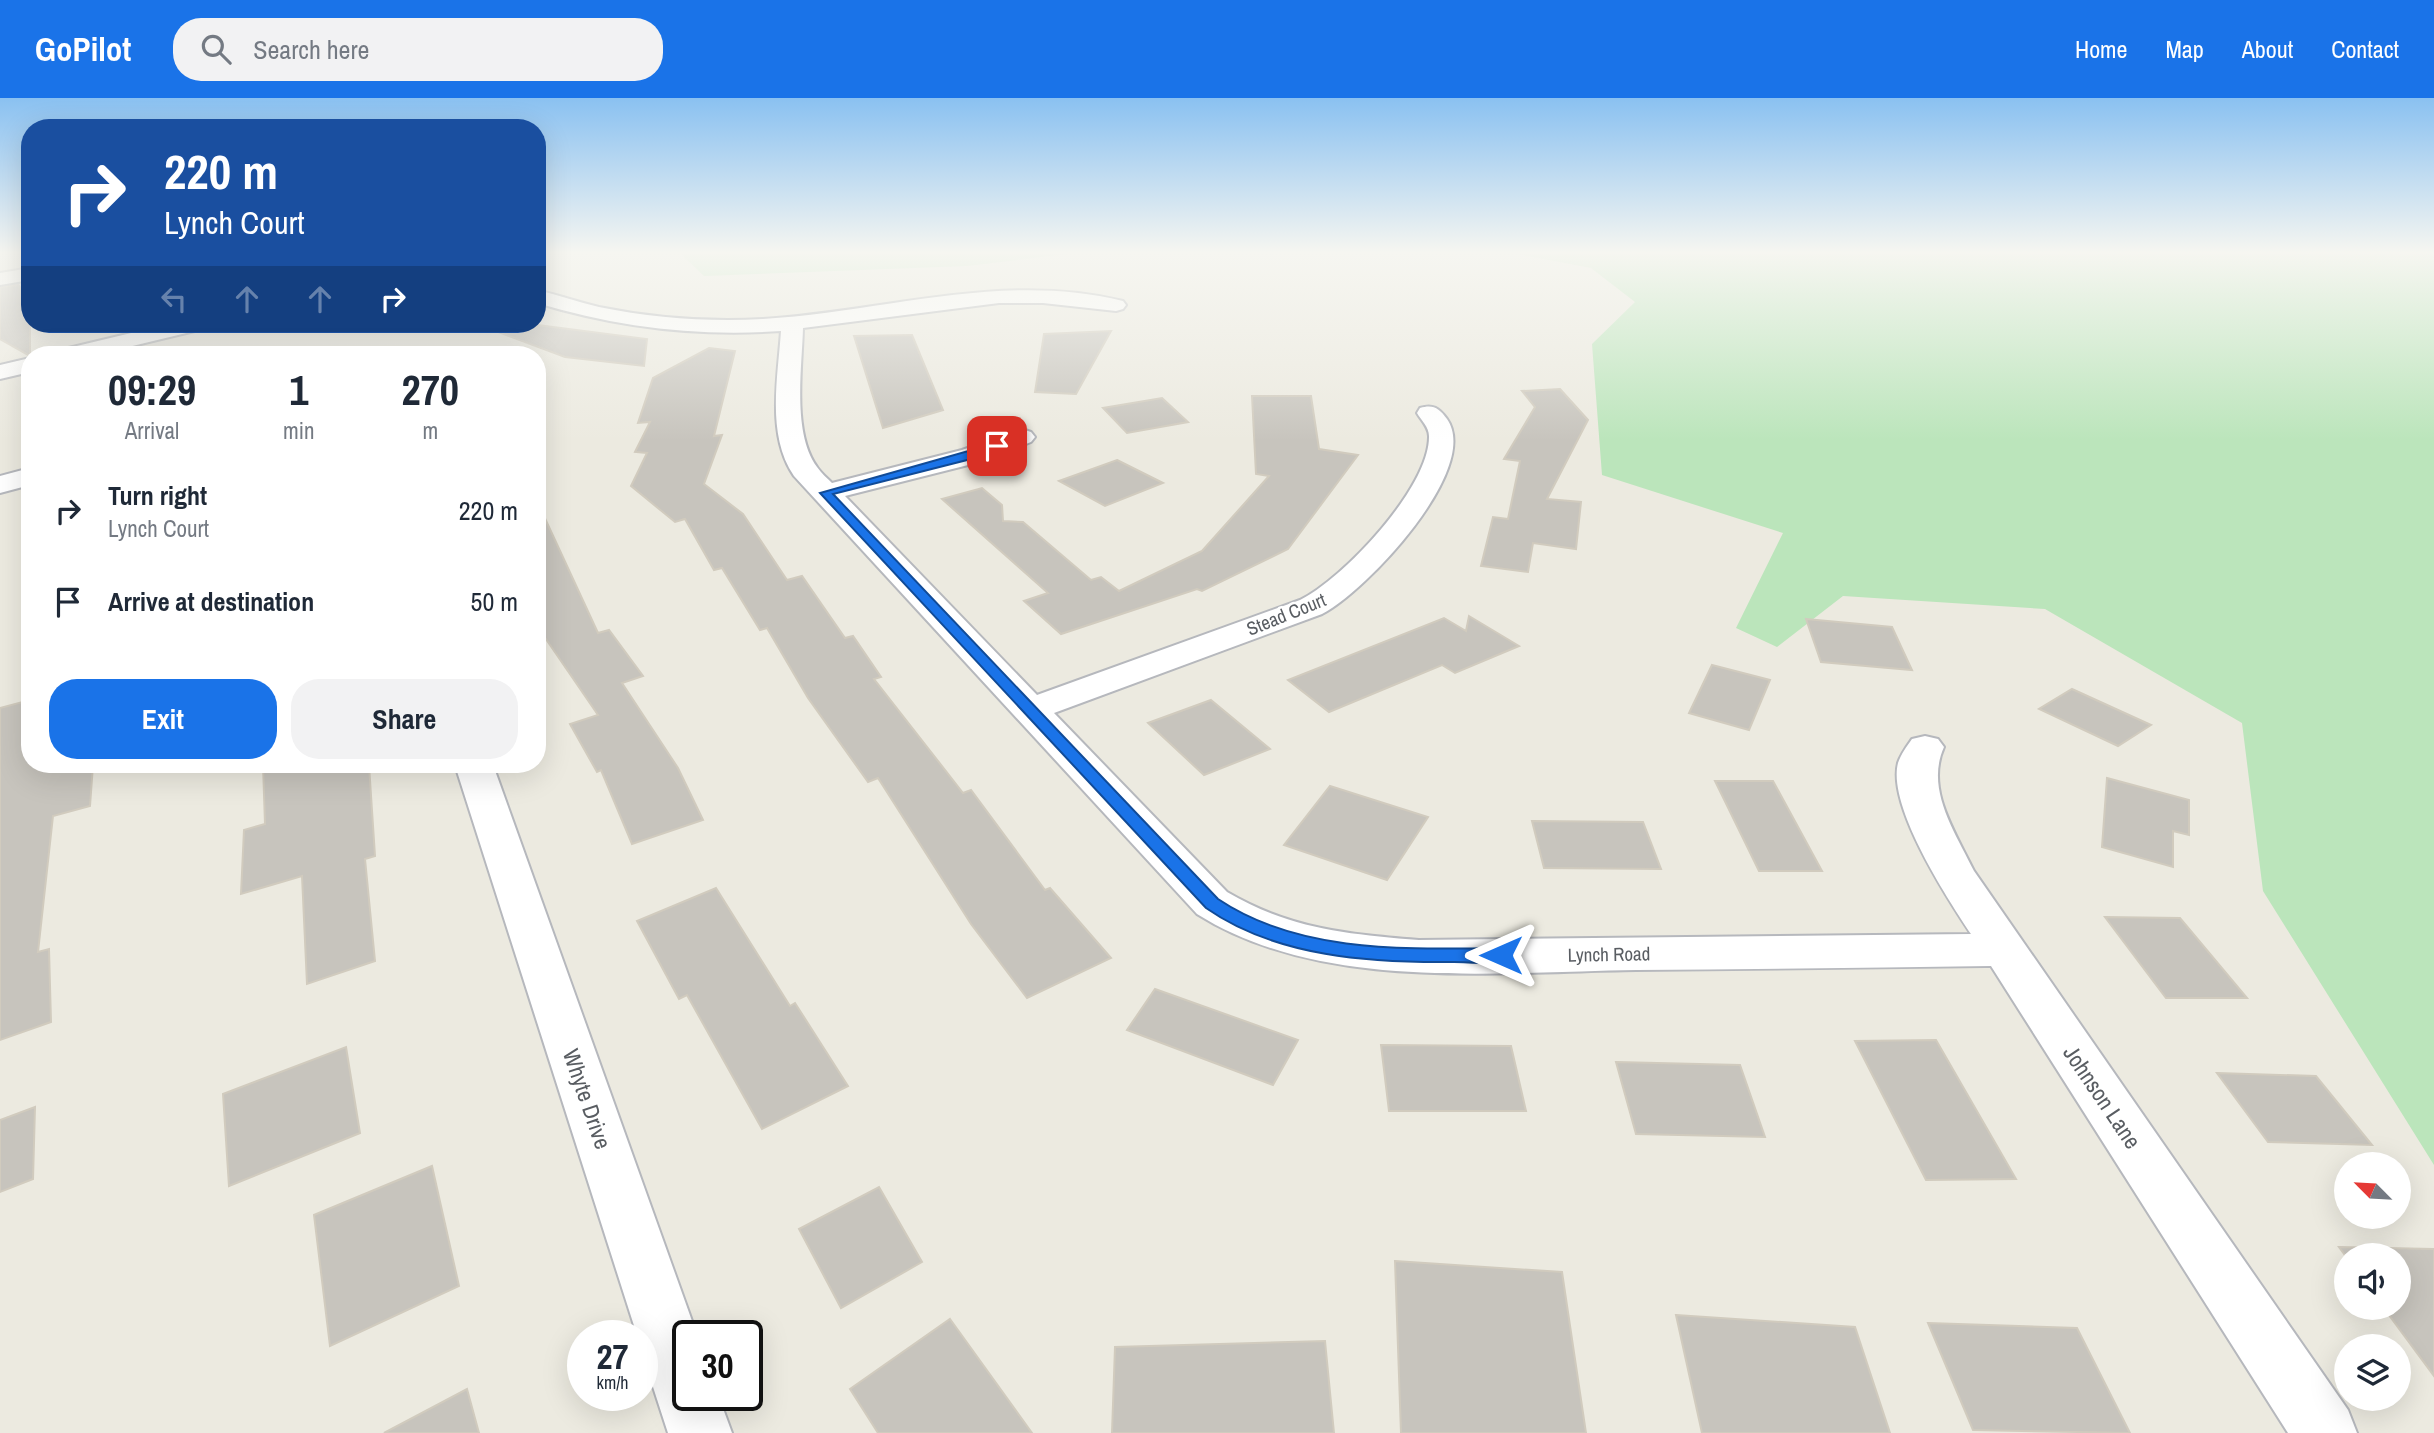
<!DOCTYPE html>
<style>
body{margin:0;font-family:"Archivo Narrow",sans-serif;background:#f2f2f3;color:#1f2937;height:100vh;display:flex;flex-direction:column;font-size:26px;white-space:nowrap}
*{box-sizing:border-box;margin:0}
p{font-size:23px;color:#747a83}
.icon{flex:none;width:38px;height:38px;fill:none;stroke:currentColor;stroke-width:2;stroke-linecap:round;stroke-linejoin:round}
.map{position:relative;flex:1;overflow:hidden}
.sheet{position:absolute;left:21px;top:248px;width:525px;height:427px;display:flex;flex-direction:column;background:#fff;border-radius:28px;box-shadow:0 7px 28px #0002}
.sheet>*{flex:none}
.banner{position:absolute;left:21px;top:21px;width:525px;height:214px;border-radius:28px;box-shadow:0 7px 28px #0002;background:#1a4fa0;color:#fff;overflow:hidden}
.needle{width:46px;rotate:294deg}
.tools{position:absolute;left:2334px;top:1054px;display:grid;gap:14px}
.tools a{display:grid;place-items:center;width:77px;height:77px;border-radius:50%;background:#fff;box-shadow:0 7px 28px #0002;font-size:35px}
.speed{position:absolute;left:567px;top:1222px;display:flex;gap:14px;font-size:35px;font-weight:700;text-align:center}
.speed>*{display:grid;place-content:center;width:91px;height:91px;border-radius:50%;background:#fff;box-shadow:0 7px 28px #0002;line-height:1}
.speed small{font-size:18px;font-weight:400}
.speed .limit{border:4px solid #111;border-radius:10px;background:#fff;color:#111}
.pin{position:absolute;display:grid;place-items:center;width:60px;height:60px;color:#fff;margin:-30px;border-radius:14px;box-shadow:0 4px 10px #0006}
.me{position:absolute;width:77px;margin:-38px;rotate:270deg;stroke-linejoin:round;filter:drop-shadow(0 0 5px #0008)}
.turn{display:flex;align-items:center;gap:24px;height:147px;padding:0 28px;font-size:32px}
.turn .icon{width:91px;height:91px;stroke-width:2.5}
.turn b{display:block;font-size:49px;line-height:60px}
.lanes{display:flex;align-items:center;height:66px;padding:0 28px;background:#0003;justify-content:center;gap:35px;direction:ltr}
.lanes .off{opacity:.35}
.eta{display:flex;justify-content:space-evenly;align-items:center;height:119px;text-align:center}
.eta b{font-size:42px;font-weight:800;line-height:49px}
.action{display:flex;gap:14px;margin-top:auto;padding:14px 28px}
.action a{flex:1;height:80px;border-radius:28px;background:#1a73e8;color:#fff;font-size:28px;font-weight:800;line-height:80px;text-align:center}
.action a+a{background:#f2f2f3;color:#1f2937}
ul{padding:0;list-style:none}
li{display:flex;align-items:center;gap:21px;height:91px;padding:0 28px}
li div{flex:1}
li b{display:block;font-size:26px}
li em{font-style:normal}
header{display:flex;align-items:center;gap:42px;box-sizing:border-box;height:98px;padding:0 35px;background:#1a73e8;color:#fff}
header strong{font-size:33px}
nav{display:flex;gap:38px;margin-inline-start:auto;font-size:24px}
.search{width:490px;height:63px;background:#f2f2f3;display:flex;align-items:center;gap:18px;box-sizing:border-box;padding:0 24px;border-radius:28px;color:#747a83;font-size:26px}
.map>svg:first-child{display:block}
.green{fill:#bbe5bb}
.building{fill:#c7c4bd;stroke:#d1cbbe;stroke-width:2}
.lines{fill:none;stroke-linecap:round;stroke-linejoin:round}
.street-casing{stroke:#b6b8bd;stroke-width:4}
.street{fill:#fff;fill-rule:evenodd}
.route{fill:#1a73e8;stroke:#114b97;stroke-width:2}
.labels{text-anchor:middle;stroke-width:5;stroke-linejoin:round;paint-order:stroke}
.street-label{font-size:19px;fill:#595d62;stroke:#fff}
.near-street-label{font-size:23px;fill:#595d62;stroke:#fff}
</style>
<header>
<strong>GoPilot</strong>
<div class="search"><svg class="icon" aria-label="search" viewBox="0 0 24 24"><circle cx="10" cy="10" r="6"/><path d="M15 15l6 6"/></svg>Search here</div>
<nav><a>Home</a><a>Map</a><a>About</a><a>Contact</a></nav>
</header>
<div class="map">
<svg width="2434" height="1335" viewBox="0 0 2434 1335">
<rect width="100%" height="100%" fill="#eceae0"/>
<g class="green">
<polygon points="681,156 1067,156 967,168 704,178"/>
<polygon points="1518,156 2434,156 2434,1067 2263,793 2242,625 2045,511 1843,498 1777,549 1736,530 1783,435 1602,377 1592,246 1635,204 1591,170"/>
</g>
<g class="building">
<polygon points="18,187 30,200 30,258 0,241 0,189"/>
<polygon points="500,226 530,226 647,241 644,268 565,259 498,234"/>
<polygon points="1111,233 1076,296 1035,294 1044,236"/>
<polygon points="912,237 943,312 883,330 854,238"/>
<polygon points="709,250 735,253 714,338 722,337 704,386 743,416 787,482 802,478 845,540 853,538 881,579 874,581 963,695 971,692 1045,792 1050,790 1111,860 1027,900 971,826 878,680 868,684 808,600 767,530 760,532 722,470 714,472 685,421 675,424 631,388 647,355 635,354 650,324 638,325 653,280"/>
<polygon points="1560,291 1588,322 1547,401 1581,404 1576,451 1533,445 1528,474 1481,468 1493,419 1508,421 1520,363 1504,361 1535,309 1522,293"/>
<polygon points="1252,298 1311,298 1319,351 1358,357 1288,451 1202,493 1197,491 1061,536 1024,503 1048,495 942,401 982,390 1002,407 1003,423 1023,424 1091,482 1101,479 1119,493 1202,453 1269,378 1256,376"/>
<polygon points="1162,300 1188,324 1127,335 1103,310"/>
<polygon points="1117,362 1163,385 1105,408 1059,383"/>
<polygon points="537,403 598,535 609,532 643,578 622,585 678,670 703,722 632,746 601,672 597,674 570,626 598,617 537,528"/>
<polygon points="1469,518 1519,548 1455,575 1442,567 1329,614 1288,582 1444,520 1466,533"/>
<polygon points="1806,521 1892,529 1912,572 1821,564"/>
<polygon points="1712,567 1770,582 1749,632 1689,615"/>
<polygon points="2072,591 2151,627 2118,648 2039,611"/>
<polygon points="30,602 30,667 93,667 90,708 53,718 38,854 49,851 51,924 0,942 0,610"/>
<polygon points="1211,602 1270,651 1204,677 1148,625"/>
<polygon points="263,667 369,667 375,758 365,761 375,863 307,886 302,778 241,796 244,732 265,726"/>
<polygon points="2107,680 2189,702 2189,737 2173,733 2173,769 2102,749"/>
<polygon points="1715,683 1773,683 1822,773 1759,773"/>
<polygon points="1330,688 1428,719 1387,782 1284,747"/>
<polygon points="1532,723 1643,724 1661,771 1544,770"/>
<polygon points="716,790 790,908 795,905 848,988 762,1031 687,897 679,901 637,823"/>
<polygon points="2105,819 2180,820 2247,900 2166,900"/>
<polygon points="1155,891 1298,942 1273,987 1127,932"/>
<polygon points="1936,942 2016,1081 1926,1082 1855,943"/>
<polygon points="1381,947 1511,948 1526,1013 1389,1013"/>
<polygon points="346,949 360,1035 229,1088 223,996"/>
<polygon points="1616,964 1740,967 1765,1039 1636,1036"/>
<polygon points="2217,975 2316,978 2372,1047 2268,1044"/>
<polygon points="35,1009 33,1081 0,1094 0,1022"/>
<polygon points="432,1068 459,1188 330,1248 314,1117"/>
<polygon points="879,1089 922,1164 841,1210 799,1131"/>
<polygon points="2339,1149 2434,1151 2434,1278 2383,1209 2399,1209 2399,1157 2347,1157 2347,1160"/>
<polygon points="1395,1163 1562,1174 1586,1335 1401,1335"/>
<polygon points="1676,1217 1855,1229 1890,1335 1702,1335"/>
<polygon points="950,1221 1032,1335 878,1335 850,1291"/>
<polygon points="1928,1225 2077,1230 2130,1335 1973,1332"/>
<polygon points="1325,1243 1334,1335 1112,1335 1115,1249"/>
<polygon points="467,1291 479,1335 384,1335"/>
</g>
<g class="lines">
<g class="street-casing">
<g id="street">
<polygon points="30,170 30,182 0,187 0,175"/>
<path d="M537 192C558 197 578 204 599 209 653 220 709 224 763 221 883 214 1004 173 1123 203L1126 207 1123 211 1116 213 1043 205H999L803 230C802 270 792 335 817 369 821 375 827 380 832 385L962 352 1022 331 1031 334 1035 339 1031 344 980 364 845 398 1037 597 1300 502C1343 481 1430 389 1429 338 1429 329 1421 322 1417 315L1420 310C1433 306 1439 310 1447 321 1482 371 1365 494 1322 516L1054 615 1227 794C1290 831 1348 836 1419 842L1971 836C1947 800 1887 708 1898 665 1901 656 1907 648 1912 641L1925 638 1938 641 1944 649C1925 691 1955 734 1974 773L2348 1312 2357 1335H2288L1991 868C1873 870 1755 871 1636 872 1494 874 1321 894 1197 816L794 378C766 337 778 279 781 233 698 239 616 229 537 205Z"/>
<polygon points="169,226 206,226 203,231 95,257 57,257 60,252"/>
<polygon points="30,260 30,274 0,281 0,267"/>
<polygon points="30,370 30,387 0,395 0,378"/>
<polygon points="455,667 493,667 697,1237 688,1237 688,1297 718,1297 732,1335 668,1335 642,1255 642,1237 637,1237"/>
</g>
</g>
<use href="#street" class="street"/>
</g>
<linearGradient id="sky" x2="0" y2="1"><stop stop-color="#8ac1f1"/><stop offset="0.45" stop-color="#f6f6f1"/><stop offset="1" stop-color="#f6f6f1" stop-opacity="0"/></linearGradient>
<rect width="2434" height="343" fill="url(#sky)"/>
<path class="route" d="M993 346 1002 348 975 360 833 396 1218 801C1300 856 1407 851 1501 850L1508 852 1511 857 1508 862C1491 867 1471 864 1454 864 1371 865 1276 859 1206 810L820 395Z"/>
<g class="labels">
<g class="street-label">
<text transform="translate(1286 516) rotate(-22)" y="7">Stead Court</text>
<text transform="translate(1609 856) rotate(-1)" y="7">Lynch Road</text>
</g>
<g class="near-street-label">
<text transform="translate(2102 999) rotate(56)" y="8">Johnson Lane</text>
<text transform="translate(587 1001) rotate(71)" y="8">Whyte Drive</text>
</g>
</g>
</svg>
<div class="tools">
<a><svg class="needle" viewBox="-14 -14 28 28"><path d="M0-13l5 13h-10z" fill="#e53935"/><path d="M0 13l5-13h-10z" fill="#747a83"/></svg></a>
<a><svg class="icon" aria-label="sound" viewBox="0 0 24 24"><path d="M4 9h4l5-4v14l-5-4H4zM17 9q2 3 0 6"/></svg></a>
<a><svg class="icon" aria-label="layers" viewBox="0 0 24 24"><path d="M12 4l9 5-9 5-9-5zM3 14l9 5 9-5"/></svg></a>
</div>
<div class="speed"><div>27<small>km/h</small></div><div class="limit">30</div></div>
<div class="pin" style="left:997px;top:348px;background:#d93025"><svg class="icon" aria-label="arrive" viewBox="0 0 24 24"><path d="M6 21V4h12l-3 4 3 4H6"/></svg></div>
<svg class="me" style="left:1501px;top:857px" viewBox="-20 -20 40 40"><path d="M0-17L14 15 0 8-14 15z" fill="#1a73e8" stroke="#fff" stroke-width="4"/></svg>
<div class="banner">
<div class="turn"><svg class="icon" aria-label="right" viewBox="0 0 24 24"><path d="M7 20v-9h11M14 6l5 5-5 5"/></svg><div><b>220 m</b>Lynch Court</div></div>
<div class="lanes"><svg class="icon off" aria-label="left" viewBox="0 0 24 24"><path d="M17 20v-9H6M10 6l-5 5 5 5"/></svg><svg class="icon off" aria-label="ahead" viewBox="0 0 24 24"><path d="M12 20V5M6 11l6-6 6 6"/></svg><svg class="icon off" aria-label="ahead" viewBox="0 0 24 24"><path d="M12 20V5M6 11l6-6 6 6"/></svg><svg class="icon" aria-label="right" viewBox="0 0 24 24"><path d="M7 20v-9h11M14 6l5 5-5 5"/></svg></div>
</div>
<section class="sheet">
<div class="eta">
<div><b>09:29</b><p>Arrival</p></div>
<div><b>1</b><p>min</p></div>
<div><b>270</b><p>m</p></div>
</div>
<ul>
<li><svg class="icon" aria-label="right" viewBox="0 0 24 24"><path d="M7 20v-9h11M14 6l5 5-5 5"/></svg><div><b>Turn right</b><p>Lynch Court</p></div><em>220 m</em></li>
<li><svg class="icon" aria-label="arrive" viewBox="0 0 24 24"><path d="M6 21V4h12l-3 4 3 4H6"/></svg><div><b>Arrive at destination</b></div><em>50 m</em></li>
</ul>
<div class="action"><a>Exit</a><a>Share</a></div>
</section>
</div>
